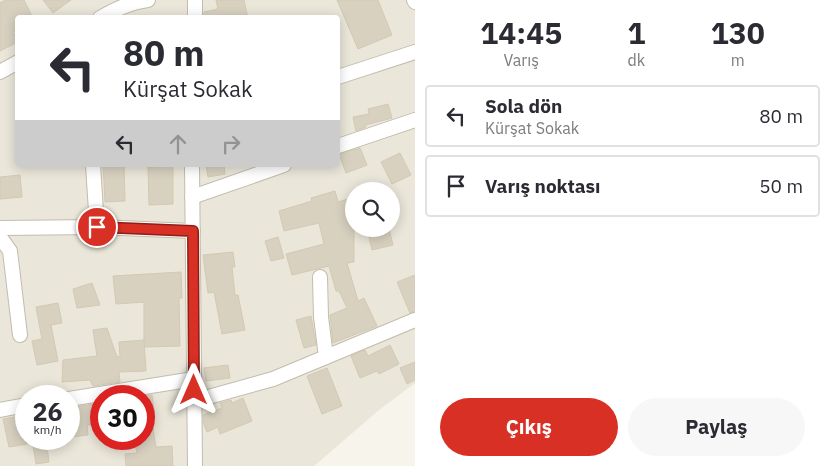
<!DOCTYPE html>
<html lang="tr">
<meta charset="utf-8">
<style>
body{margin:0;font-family:"IBM Plex Sans",sans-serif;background:#f7f7f7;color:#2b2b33;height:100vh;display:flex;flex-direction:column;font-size:19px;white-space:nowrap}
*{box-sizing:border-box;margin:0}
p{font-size:16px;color:#7c7c81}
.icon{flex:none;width:28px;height:28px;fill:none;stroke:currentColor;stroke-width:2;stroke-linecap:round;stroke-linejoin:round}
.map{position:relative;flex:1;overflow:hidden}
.sheet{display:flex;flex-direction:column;background:#fff;width:415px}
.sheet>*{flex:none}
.banner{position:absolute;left:15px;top:15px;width:325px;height:152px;border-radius:5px;box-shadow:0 2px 12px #0003;background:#fff;color:#2b2b33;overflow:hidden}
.controls{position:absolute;left:345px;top:182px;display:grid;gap:10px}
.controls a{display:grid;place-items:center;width:55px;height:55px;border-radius:50%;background:#fff;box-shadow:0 2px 12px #0003;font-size:25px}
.speed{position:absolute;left:15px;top:385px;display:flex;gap:10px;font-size:25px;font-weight:700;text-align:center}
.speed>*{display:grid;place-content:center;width:65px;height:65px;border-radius:50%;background:#fff;box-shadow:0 2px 12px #0003;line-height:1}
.speed small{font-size:12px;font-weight:400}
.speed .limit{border:8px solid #d22;background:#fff;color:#111}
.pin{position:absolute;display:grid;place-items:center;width:42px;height:42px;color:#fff;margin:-21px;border:2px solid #fff;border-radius:50%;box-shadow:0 1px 5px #0007}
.me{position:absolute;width:55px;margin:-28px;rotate:0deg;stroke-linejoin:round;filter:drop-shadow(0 0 4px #0008)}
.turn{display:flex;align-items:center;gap:18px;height:105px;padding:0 25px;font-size:22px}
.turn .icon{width:65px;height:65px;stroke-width:2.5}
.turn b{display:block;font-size:35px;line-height:42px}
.lanes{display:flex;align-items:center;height:48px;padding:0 25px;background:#0003;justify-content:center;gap:25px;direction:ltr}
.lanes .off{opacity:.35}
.eta{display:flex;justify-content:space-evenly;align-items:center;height:85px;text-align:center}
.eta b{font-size:30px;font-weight:700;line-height:35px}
.cta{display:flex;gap:10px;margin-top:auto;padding:10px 25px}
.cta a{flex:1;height:58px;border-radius:30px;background:#d93025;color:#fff;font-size:20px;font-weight:700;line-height:58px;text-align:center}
.cta a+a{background:#f7f7f7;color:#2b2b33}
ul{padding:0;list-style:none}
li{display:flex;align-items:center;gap:15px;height:62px;margin:0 10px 8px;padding:0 15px;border:2px solid #e1e1e2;border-radius:5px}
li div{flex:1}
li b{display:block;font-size:19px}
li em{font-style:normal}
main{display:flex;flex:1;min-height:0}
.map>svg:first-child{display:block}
.residential{fill:#eae6d9;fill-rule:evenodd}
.building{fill:#d8d1c0;stroke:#d3c9b3}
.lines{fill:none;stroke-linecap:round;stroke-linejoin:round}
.minor-casing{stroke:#c2bdad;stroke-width:16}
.minor{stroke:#fff;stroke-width:14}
.route-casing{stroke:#8d1f18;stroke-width:12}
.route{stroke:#d93025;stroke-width:9}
</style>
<main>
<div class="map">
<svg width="415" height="466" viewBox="0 0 415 466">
<rect width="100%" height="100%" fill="#f6f4eb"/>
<path class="residential" d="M0 0H415V383L379 410 314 466H0ZM18 18H338V165H18ZM354 191H391V229H354ZM26 396H69V439H26ZM101 396H144V439H101Z"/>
<g class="building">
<polygon points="6,0 24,0 33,18 18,18 18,30 13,32 18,42 0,51 0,3"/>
<polygon points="43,0 71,0 53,13"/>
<polygon points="216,0 244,0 248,18 204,18 204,12 218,9"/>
<polygon points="337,0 378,0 392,35 358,49"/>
<polygon points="388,104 392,118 365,125 366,127 356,131 353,117 369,114 368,109"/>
<polygon points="360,148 367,165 346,173 339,154"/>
<polygon points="400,153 411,175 392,184 381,162"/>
<polygon points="103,165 124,165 125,201 105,202"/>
<polygon points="206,165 224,165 225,174 208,177"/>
<polygon points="173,166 173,204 149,205 148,167"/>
<polygon points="20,175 22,197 0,199 0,177"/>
<polygon points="335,191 338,202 354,197 354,262 347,263 358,301 364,298 377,326 333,343 330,315 347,308 339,291 336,291 329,266 292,275 286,254 324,244 319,223 284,231 279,211 312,201 311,198"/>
<polygon points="367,229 389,229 393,245 372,250"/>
<polygon points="278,237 284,258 271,261 265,241"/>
<polygon points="233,252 235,267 232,267 235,295 238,295 245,330 222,334 214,292 208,293 203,255"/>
<polygon points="181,272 182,298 179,298 180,346 144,347 144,302 116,304 113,276"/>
<polygon points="415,275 415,311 410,313 397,282"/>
<polygon points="92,283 100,305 77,308 73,289"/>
<polygon points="58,303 62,323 51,325 58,361 37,365 32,341 42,339 36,307"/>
<polygon points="311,316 316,345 304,348 296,320"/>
<polygon points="107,328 117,357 120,356 119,342 144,340 146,371 119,372 120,382 93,386 90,380 62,382 63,360 97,356 93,330"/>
<polygon points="390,345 399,364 379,374 377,371 360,378 351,356 365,350 368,356"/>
<polygon points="415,362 415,380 407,384 400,368"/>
<polygon points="228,365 230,378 206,381 204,368"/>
<polygon points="327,368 342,406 322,414 307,376"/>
<polygon points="152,395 155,417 151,417 156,447 172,446 173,466 126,466 125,454 137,453 134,439 144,439 144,396"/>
<polygon points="243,398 252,421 220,434 218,427 207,432 203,422 203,415 222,408 220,403 231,400 232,403"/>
<polygon points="101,403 101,424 87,425 88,435 71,437 69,408"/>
<polygon points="21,416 27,444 9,447 3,419"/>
<polygon points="32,439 46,439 49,462 36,464"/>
</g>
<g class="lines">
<g class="minor-casing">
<g id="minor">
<polyline points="414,0 415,2"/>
<path d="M100 18C115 9 131 2 148 0"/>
<polyline points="195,18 195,0"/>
<polyline points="0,72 18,62"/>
<polyline points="338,77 415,52"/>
<polyline points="338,146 415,120"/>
<polyline points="93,165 97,227"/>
<polyline points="192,165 195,466"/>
<polyline points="192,197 284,165"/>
<polyline points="0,228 97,227 193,231"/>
<polyline points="0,237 10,251 20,335"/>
<polyline points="320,277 321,317 326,357"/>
<polyline points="69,399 194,379"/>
<polyline points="194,401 273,379 415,320"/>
<polyline points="0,410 26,405"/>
</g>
</g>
<use href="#minor" class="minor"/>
</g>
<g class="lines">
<g class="route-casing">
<polyline id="route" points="97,227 193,231 194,390"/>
</g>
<use href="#route" class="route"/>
</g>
</svg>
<div class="controls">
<a><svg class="icon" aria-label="search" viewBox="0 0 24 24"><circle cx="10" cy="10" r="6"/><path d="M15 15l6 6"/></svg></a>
</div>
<div class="speed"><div>26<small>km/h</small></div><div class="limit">30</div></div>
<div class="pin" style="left:97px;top:227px;background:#d93025"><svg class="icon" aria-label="arrive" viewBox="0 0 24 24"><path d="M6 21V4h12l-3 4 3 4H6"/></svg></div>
<svg class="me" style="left:194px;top:390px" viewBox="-20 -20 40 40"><path d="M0-17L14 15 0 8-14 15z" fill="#d93025" stroke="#fff" stroke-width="4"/></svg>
<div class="banner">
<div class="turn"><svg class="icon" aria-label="left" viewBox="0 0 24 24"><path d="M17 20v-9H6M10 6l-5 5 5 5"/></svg><div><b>80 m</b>Kürşat Sokak</div></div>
<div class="lanes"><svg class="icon" aria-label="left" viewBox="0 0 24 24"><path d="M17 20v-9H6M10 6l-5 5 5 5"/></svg><svg class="icon off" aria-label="ahead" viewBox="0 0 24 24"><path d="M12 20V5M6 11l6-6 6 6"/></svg><svg class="icon off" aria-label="right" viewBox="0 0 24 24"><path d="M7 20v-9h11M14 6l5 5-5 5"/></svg></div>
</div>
</div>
<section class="sheet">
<div class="eta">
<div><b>14:45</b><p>Varış</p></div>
<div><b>1</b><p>dk</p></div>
<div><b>130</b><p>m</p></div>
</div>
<ul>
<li><svg class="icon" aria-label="left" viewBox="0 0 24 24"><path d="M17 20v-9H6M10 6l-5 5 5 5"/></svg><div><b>Sola dön</b><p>Kürşat Sokak</p></div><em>80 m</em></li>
<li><svg class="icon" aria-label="arrive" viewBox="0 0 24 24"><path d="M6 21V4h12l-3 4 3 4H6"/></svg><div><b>Varış noktası</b></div><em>50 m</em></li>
</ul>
<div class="cta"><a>Çıkış</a><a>Paylaş</a></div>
</section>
</main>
